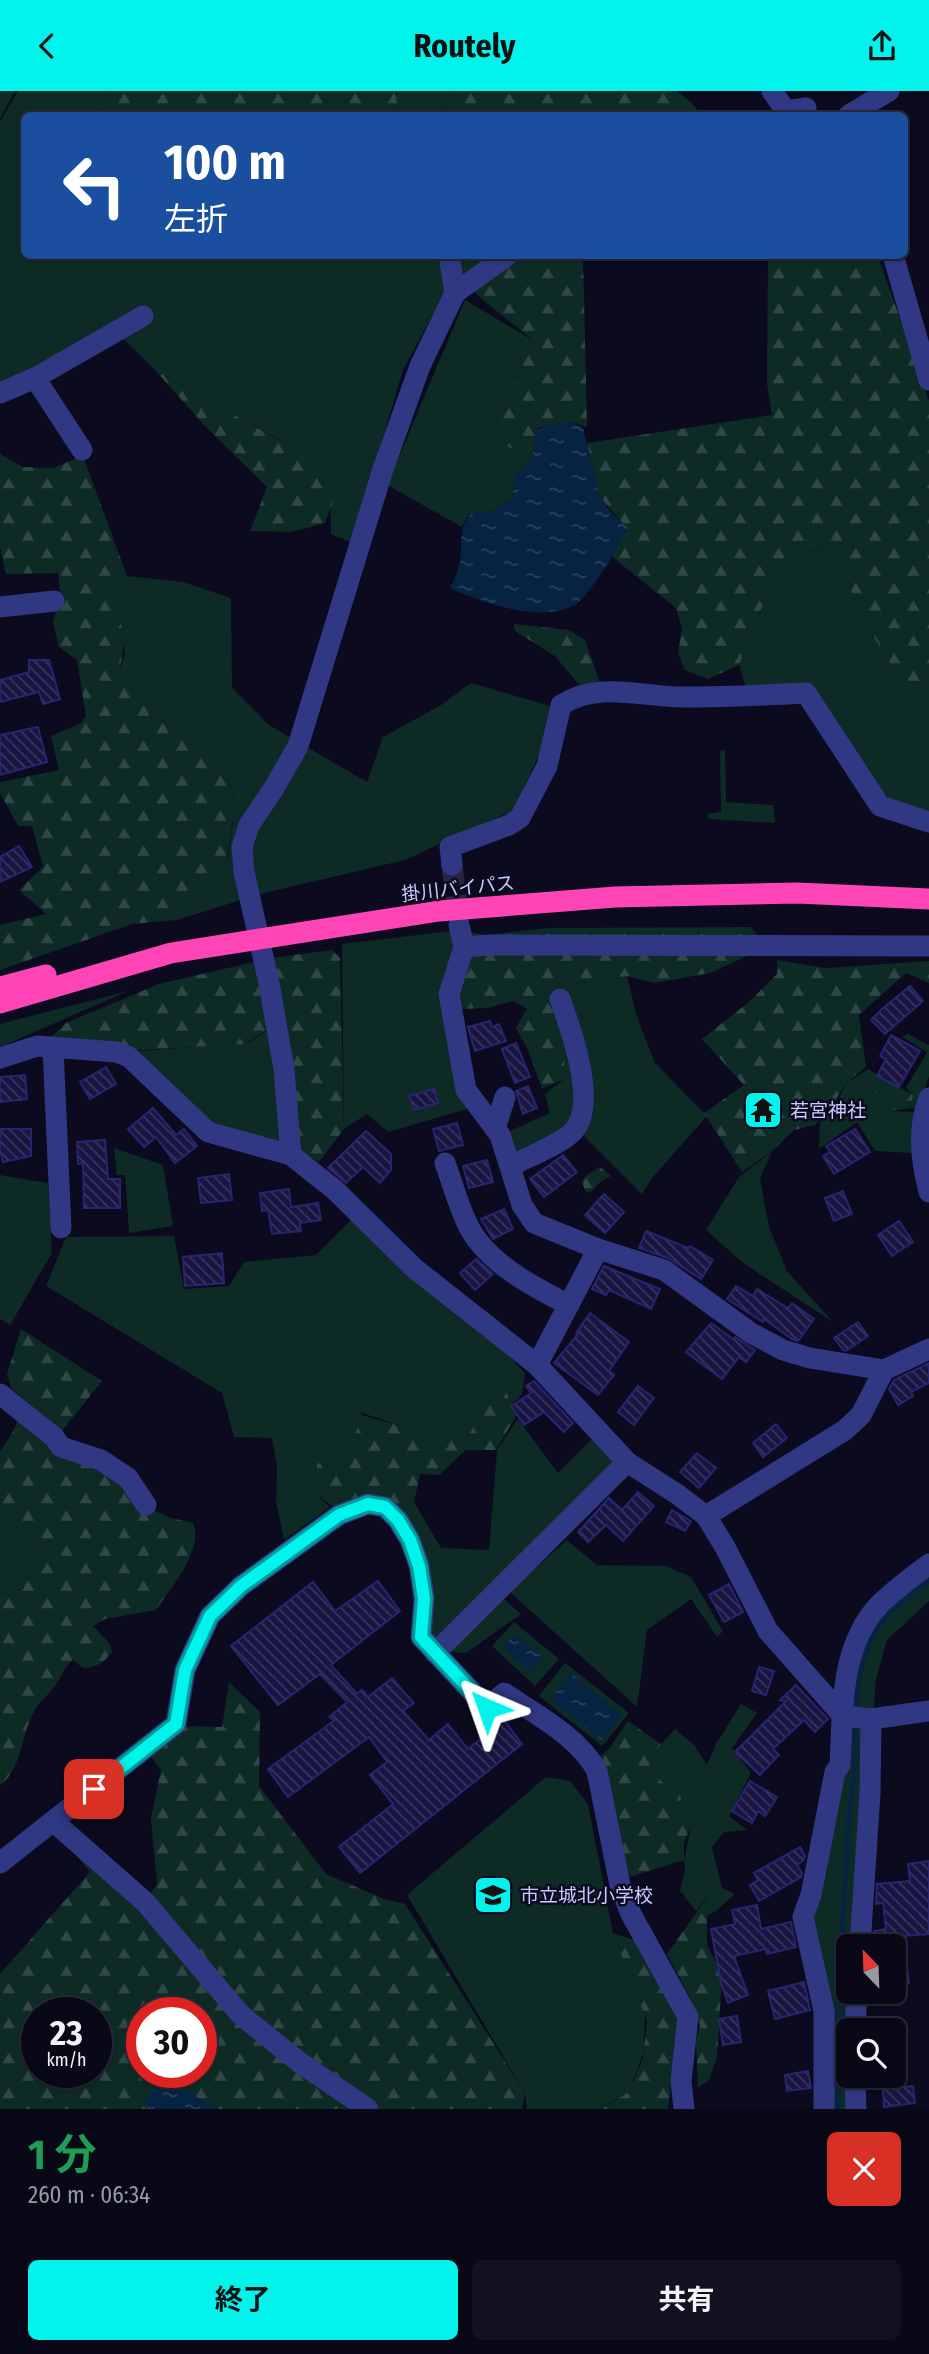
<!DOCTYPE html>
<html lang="ja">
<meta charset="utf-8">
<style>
body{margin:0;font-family:"Fira Sans Condensed","Noto Sans JP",sans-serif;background:#111120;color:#f1f3f6;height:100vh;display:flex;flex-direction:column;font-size:26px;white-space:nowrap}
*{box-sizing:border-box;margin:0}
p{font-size:23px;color:#989aa1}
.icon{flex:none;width:38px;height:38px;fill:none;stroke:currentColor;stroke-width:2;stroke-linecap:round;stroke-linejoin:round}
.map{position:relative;height:2018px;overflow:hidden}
.sheet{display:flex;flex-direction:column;background:#080817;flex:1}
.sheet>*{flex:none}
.guide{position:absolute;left:21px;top:21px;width:887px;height:147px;border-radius:10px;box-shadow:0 2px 5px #0004,0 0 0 2px #292936;background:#1a4fa0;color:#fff;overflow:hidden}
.needle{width:46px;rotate:337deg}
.buttons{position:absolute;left:836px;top:1843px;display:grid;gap:14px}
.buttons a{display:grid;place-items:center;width:70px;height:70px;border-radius:10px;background:#080817;box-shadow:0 2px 5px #0004,0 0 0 2px #292936;font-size:35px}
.speed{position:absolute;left:21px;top:1906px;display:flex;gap:14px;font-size:35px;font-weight:700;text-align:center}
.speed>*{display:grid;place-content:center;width:91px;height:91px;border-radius:50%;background:#080817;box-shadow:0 2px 5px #0004,0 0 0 2px #292936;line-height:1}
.speed small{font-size:18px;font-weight:400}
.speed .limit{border:10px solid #d22;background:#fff;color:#111}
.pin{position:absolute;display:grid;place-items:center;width:60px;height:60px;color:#fff;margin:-30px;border-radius:14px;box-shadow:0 4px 10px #0006}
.me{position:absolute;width:77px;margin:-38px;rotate:317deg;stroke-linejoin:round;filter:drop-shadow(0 0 5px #0008)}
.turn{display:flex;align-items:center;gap:24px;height:147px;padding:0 28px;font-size:32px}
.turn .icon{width:91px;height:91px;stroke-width:2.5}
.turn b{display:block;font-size:49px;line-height:60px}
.round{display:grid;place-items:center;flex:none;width:74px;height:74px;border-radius:10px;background:#111120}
.summary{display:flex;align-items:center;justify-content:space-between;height:119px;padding:0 28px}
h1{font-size:42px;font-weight:700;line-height:52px;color:#1e9e55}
.action{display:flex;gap:14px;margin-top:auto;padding:14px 28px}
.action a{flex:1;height:80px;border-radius:10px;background:#00f4ec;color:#111;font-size:28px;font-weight:700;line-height:80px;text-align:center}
.action a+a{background:#111120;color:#f1f3f6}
header{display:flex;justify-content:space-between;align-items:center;height:91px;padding:0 28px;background:#00f4ec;color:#111;font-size:32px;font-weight:700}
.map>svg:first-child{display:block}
.grass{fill:#0d2a25}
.forest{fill:url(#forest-firs);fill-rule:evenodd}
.water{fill:url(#water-ripples)}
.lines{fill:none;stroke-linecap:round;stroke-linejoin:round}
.stream{stroke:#062442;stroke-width:5}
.building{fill:url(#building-back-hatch);stroke:#292470;stroke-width:2}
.minor-tunnel{stroke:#282741;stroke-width:21;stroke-dasharray:21 10;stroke-linecap:butt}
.minor{stroke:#303883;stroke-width:21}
.highway{stroke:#ff44b6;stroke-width:21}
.route-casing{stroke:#009f99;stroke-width:18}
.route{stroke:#00f4ec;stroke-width:12}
.labels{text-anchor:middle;stroke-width:5;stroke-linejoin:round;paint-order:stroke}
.street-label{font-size:19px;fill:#c9c9ff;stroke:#0b0a1f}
.poi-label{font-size:19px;fill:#c9c9ff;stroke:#0b0a1f;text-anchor:start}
</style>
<header><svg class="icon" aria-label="back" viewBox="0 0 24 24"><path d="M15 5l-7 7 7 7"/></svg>Routely<svg class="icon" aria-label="share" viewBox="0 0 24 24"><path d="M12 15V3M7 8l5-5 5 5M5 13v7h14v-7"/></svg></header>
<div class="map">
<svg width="929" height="2018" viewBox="0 0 929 2018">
<defs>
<pattern id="forest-firs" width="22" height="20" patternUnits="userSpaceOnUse" patternTransform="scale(1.75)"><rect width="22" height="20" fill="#0d2a25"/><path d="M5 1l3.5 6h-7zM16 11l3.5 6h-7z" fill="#2f4846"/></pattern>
<pattern id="water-ripples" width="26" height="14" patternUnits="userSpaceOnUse" patternTransform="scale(1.75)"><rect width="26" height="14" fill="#062442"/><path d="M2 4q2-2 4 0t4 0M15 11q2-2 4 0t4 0" fill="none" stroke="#29425e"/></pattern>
<pattern id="building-back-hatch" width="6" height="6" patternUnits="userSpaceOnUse" patternTransform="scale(1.75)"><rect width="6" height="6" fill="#181542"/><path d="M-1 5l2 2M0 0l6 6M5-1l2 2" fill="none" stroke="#38365e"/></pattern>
</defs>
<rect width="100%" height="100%" fill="#0b0a1f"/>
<g class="grass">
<polygon points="0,0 15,0 0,28"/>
<polygon points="18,0 105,0 102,24 24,24 24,164 451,165 460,187 439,212 403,279 352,452 331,443 330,383 276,347 154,278 117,242 0,291 0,31"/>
<polygon points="396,0 450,0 439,24 398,24"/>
<polygon points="465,209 534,250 497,327 500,352 532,367 515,385 512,408 487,423 467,426 462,436 387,394"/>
<polygon points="829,452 848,491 860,524 890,572 900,596 929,602 929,725 884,708 807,593 746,596 739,574 762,516 787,471"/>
<polygon points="127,485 183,491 231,507 232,597 269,634 367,691 383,646 441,614 471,592 550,615 539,664 514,719 405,769 260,803 177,829 219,789 228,766 235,716 228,682 195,645 161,630 118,583 125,563 113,497"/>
<polygon points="725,659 726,711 773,714 775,732 708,728 708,723 721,721 720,660"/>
<polygon points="459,839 439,900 467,1018 388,1041 367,1023 344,1038 342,853"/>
<polygon points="627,885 637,926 655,972 707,1025 652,1087 642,1103 580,1041 518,1067 508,1041 550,1022 545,1003 564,988 564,893"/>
<polygon points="128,900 5,954 0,955 0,933"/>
<polygon points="272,937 287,1056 209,1039 132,967 139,960 248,952"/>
<polygon points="908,943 929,954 929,985 918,1019 911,1017 913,1004 906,997 927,961 902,946"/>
<polygon points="861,983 890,1020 915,1021 912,1062 875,1060 857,1031 819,1058 820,1028 836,1014 846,992"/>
<polygon points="114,1057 163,1074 173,1135 129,1142 125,1084 117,1084"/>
<polygon points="772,1060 760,1087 769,1136 787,1180 833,1231 743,1172 706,1139 739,1086"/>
<polygon points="0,1084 48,1092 52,1162 10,1234 0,1228"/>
<polygon points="352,1128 460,1213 525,1282 522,1303 510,1315 501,1289 464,1352 408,1337 362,1322 350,1361 315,1402 330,1416 284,1449 276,1410 277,1376 272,1347 234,1346 222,1302 46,1195 66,1146 174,1145 184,1198 229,1195 244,1171 316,1164"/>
<polygon points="518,1328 558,1382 595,1345 617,1374 494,1499 521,1523 466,1562 437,1560 421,1539 421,1463 393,1425 404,1412 414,1411 441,1457 489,1459 497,1359"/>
<polygon points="0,1427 44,1452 23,1498 0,1503"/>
<polygon points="567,1449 597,1474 666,1475 691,1486 723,1540 717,1546 691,1508 647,1539 637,1616 511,1502 513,1497"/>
<polygon points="929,1473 929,1510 887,1549 876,1588 857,1855 849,1855 849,1984 857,2018 826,2018 811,1815 845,1600 868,1529"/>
<polygon points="514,1531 559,1568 535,1595 492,1555"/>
<polygon points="565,1572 629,1622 602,1655 539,1605"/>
<polygon points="741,1613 757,1622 732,1657 751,1682 729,1725 747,1739 724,1741 712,1756 722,1797 735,1803 716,1820 710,1802 696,1820 680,1800 685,1779 684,1769 691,1736 683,1719 680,1702 661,1690 651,1671 661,1653 675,1638 694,1654 707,1674 716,1653"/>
<polygon points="546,1686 570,1690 588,1713 613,1842 645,1923 644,1960 629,2001 599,2018 527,2018 525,2002 407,1804"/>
</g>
<g class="forest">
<polygon points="105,0 396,0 398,24 102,24"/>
<polygon points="450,0 677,0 692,12 701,24 439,24"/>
<polygon points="452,165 583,165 587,336 572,331 538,337 532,367 500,352 497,327 534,250 483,209 460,187"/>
<polygon points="768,165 878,165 929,310 929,602 900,596 890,572 860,524 848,491 828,452 787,471 762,516 739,574 708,588 685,579 678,562 682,538 676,517 611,465 628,438 599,405 587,352 772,324 767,292"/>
<polygon points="154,278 314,369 330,383 334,408 325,432 291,441 250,440 267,396 204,334"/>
<path d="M0 363 23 376 53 377 83 365 127 485 113 497C121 527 128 553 118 583L161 630 195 645 228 682 235 717 226 773 219 789 177 829 132 833 0 879V834L46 823 19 799 43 776 32 735H18L0 702V691L59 679 51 645 81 632 86 625 77 569 59 556 53 532 60 500 58 482 6 483 0 457Z"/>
<polygon points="514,533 569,539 585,549 600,592 581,596 555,565 515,540"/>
<polygon points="751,836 767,856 710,882 654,892 627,885 565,893 564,988 542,998 528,959 516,937 527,918 514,910 487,917 462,918 445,925 459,839 486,844 547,837"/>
<polygon points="332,859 340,867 344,1038 319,1071 296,1058 276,934 244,953 125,960 49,948 66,932 159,893 271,867"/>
<polygon points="777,869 825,877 929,870 929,892 906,882 859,924 866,976 846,992 832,1015 815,1034 794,1039 772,1060 742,1081 704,1022 744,994 702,948 749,911 777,883"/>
<polygon points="868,978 913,1004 911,1017 890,1020 861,983"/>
<polygon points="600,1076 611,1085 600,1091 590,1102 585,1100 582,1090 587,1084"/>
<polygon points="21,1238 102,1290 62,1340 12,1298 7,1283"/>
<polygon points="501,1288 516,1325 496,1359 466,1359 439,1384 420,1383 414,1411 404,1413 393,1425 368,1413 332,1415 315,1402 317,1373 350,1361 361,1324 464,1352"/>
<path d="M20 1322 89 1365 154 1419 171 1427 193 1432C205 1458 169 1499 156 1519L105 1528 93 1535 109 1552 112 1561C103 1572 97 1577 83 1577L73 1569C64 1575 61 1587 55 1595 48 1604 39 1611 34 1621 21 1643 22 1679 0 1694V1503L23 1498 44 1452 0 1427V1361L14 1339Z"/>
<path d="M229 1591 260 1621 259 1695 326 1783 384 1808 405 1813 525 2002 522 2018H0V1883L90 1781 51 1735 145 1811 157 1793 151 1727 161 1679 146 1659 179 1635 222 1636ZM37 1922H96V1981H37ZM142 1922H201V1981H142Z"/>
<polygon points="628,1630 661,1653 651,1671 661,1690 680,1702 683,1719 691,1736 684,1751 684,1769 630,1786 622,1769 594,1671 608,1659"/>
<polygon points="711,1801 716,1820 707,1825 707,1854 722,1884 717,1966 709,1989 698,1996 696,1951 700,1934 689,1905 667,1863"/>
<polygon points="613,1842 637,1850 678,1930 668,2018 600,2018 629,2001 643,1967 647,1930"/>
</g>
<g class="water">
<path d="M572 331 583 337 599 405 610 420 628 437C619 455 591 503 576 513 541 534 483 511 450 497 456 486 460 475 461 463 462 446 459 433 474 421L487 423 512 408 515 385 532 367 536 341 546 334Z"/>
<polygon points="516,1542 543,1567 530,1581 503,1556"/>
<polygon points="571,1582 623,1625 601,1649 550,1608"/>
<polygon points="169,1996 187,2000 216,2018 148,2018 144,2009 154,1997"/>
</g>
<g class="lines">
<g class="stream">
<path d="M856 1621C856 1587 865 1551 887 1524 898 1511 916 1501 929 1490"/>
<polyline points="838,2018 838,1910 849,1724 855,1678 855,1631"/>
</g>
</g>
<g class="building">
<polygon points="29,569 49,569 60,608 43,613 39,601 0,611 0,589 29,581"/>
<polygon points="38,636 47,671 0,684 0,644"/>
<polygon points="19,755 32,776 0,791 0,766"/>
<polygon points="910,895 923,910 885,943 871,929 882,918"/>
<polygon points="490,930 492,936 499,933 506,950 475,960 468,936"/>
<polygon points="891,944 920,960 899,996 877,985 886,968 880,965"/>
<polygon points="516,952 530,986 515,992 502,958"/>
<polygon points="106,976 116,993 90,1008 80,991"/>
<polygon points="25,984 27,1008 0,1011 0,986"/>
<polygon points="528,995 537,1017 523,1023 516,1000"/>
<polygon points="434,998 438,1012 414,1019 409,1005"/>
<polygon points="153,1017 176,1044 184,1038 197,1055 175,1072 156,1046 144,1056 128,1038"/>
<polygon points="457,1032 463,1054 439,1060 433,1038"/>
<polygon points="0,1038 31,1038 31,1065 3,1071 0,1058"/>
<polygon points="855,1038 870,1061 834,1083 823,1065 830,1061 826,1055"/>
<polygon points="366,1040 391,1063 391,1079 380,1092 363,1076 346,1092 328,1077"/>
<polygon points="105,1049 108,1088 120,1088 120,1117 84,1117 83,1072 78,1073 77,1051"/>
<polygon points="563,1064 577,1081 544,1106 530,1088"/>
<polygon points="487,1069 493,1091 469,1097 463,1075"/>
<polygon points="229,1083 232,1109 201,1112 198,1087"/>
<polygon points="289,1098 291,1116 318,1112 321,1129 300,1132 301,1140 272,1143 268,1119 262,1120 260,1102"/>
<polygon points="843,1100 852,1123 834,1130 825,1107"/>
<polygon points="604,1103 624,1121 605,1142 585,1124"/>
<polygon points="504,1118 513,1138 493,1148 481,1128"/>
<polygon points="899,1130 913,1151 892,1165 878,1144"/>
<polygon points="646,1140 688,1157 690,1155 713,1169 701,1188 668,1167 639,1157"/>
<polygon points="222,1162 224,1192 185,1195 183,1166"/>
<polygon points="476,1168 493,1183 475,1199 460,1182"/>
<polygon points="604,1175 660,1198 651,1218 609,1199 606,1204 592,1198"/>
<polygon points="736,1195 753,1205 757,1198 788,1217 792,1212 814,1228 798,1250 792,1248 764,1228 763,1231 727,1208"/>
<polygon points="590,1222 629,1251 609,1280 614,1284 598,1304 554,1272 578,1243 576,1242"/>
<polygon points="858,1231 868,1245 846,1260 843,1259 834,1247"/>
<polygon points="711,1232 733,1248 735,1246 755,1259 746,1271 739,1266 722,1288 686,1261"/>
<polygon points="929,1272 929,1292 911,1301 913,1305 898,1314 889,1298 894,1289"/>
<polygon points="534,1290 573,1332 564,1341 544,1321 524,1334 511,1315 531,1302 526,1295"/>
<polygon points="638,1295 654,1307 634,1334 618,1321"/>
<polygon points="776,1333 787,1347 763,1366 753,1352"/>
<polygon points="697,1362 716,1377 699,1397 680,1381"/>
<polygon points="638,1401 654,1415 623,1450 606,1434 588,1451 578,1441 609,1407 622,1419"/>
<polygon points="672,1419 691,1430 685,1440 666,1431"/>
<polygon points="378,1490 400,1520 331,1574 357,1603 362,1599 368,1606 392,1587 414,1612 403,1620 429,1649 448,1633 468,1658 504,1629 522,1653 360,1782 339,1756 393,1713 370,1684 387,1671 369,1646 288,1706 268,1678 335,1629 329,1626 347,1611 320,1583 278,1614 231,1555 313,1491 335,1520"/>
<polygon points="729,1493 743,1521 724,1531 709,1504"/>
<polygon points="759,1576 774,1580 766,1604 752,1600"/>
<polygon points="796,1594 828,1628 815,1641 804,1629 773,1658 779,1664 760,1684 735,1661 786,1610 780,1609"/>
<polygon points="750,1690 777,1706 765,1725 758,1720 752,1732 732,1720"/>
<polygon points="800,1756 805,1765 804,1769 797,1774 802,1782 801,1786 759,1810 750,1794 758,1789 754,1782"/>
<polygon points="929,1770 929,1843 903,1845 909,1892 894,1894 894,1855 875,1855 874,1840 886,1838 883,1812 876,1813 877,1793 910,1790 908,1773"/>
<polygon points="757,1814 761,1838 791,1831 796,1856 767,1863 766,1858 734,1865 748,1904 728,1912 721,1892 711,1838 735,1833 732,1819"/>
<polygon points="804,1891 810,1919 775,1928 768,1900"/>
<polygon points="737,1925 741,1951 723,1954 719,1928"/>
<polygon points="808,1980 811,1997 787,2000 785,1984"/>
<polygon points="913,1995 915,2012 884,2016 883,1998"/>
</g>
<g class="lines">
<polyline class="minor-tunnel" points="452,774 459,834"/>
<g class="minor">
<polyline points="772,0 786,20 806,17"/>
<polyline points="849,24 889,0"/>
<polyline points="449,164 455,202"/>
<polyline points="893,164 929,289"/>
<polyline points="35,287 82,359"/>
<polyline points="0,302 35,287 143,225"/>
<polyline points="0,516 54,510"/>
<path d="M452 774 450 756 509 734 520 727 547 675 561 614C599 589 645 607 687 606 727 606 767 604 806 602L880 715 929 731"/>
<polyline points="459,834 464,856 449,903 466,999 500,1044 522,1114 534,1132 598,1158 664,1179 751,1242 783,1259 810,1267 884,1279 929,1258"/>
<polyline points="464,856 490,854 929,855"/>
<polyline points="53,957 61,1137"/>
<polyline points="0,967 37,955 117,961 129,966 208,1041 291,1064 335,1099 414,1177 537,1274 627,1371 677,1403 706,1425 725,1456 768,1540 843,1625 871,1628 929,1620"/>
<path d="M929 1007C917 1039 921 1068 929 1101"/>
<polyline points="495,1038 505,1006"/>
<polyline points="291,1064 284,978 269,892 244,781 242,756 249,734 274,697 298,655 383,378 420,275 455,202 508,164"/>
<path d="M445 1072C453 1093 459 1118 470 1138 488 1172 535 1197 569 1214"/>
<path d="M511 1075C529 1065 553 1057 569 1044 601 1021 571 938 560 908"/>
<polyline points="537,1274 598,1158"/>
<polyline points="0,1303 54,1346 61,1356 101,1369 128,1387 146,1414"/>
<polyline points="706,1425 845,1339 861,1324 884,1279"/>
<polyline points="435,1562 627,1371"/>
<polyline points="53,1730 145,1811 241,1924 299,1971 368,2018"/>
<path d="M0 1772 176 1633 185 1579 210 1525 241 1495 339 1424 368 1413 385 1416 398 1429 410 1449 419 1474 424 1507 421 1546 487 1617 504 1602C536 1624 578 1645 597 1680L620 1794 631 1823 688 1926 681 1990 684 2018"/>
<polyline points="860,1855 870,1702 871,1628"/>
<polyline points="855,1939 857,1900"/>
<polyline points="855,1984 856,2018"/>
<path d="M824 2018V1920L803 1826 811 1804 835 1681 840 1674C843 1620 839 1557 879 1514 894 1499 912 1486 929 1473"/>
</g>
<g class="highway">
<polyline points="0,896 46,884"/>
<polyline points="0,912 171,862 439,820 615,806 797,802 929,808"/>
</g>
</g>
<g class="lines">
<g class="route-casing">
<polyline id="route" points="94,1698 176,1633 185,1579 210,1525 241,1495 339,1424 368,1413 385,1416 398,1429 410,1449 419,1475 424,1507 421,1546 487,1617"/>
</g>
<use href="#route" class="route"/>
</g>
<defs>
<g id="temple-square" transform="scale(2.0125)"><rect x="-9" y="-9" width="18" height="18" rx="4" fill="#00f4ec" stroke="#0b0a1f"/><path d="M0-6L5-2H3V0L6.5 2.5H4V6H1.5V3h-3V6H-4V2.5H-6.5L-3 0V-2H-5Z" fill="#111"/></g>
<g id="school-square" transform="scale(2.0125)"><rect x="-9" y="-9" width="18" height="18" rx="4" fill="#00f4ec" stroke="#0b0a1f"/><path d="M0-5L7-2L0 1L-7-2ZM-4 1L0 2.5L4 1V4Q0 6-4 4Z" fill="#111"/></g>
</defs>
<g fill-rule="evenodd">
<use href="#temple-square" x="763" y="1019"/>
<use href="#school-square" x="493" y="1804"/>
</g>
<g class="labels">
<g class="street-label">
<text transform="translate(458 797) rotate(-6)" y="7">掛川バイパス</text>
</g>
<g class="poi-label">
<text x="790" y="1026">若宮神社</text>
<text x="520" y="1811">市立城北小学校</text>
</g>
</g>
</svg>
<div class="buttons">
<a><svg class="needle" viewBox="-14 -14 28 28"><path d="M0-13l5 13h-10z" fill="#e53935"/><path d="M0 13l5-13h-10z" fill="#989aa1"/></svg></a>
<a><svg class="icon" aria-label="search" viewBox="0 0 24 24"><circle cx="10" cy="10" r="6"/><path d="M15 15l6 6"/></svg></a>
</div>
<div class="speed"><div>23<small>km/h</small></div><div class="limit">30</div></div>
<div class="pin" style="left:94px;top:1698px;background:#d93025"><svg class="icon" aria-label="arrive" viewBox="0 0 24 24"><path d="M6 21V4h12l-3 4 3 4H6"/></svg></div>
<svg class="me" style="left:487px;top:1617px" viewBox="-20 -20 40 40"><path d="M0-17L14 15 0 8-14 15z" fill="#00f4ec" stroke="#fff" stroke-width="4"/></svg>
<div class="guide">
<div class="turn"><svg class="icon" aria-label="left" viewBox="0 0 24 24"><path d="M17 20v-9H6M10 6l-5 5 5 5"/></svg><div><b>100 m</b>左折</div></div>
</div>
</div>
<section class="sheet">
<div class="summary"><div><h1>1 分</h1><p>260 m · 06:34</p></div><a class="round" style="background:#d93025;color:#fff"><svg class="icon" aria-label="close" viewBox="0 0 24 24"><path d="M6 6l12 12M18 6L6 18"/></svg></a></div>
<div class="action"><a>終了</a><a>共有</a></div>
</section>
